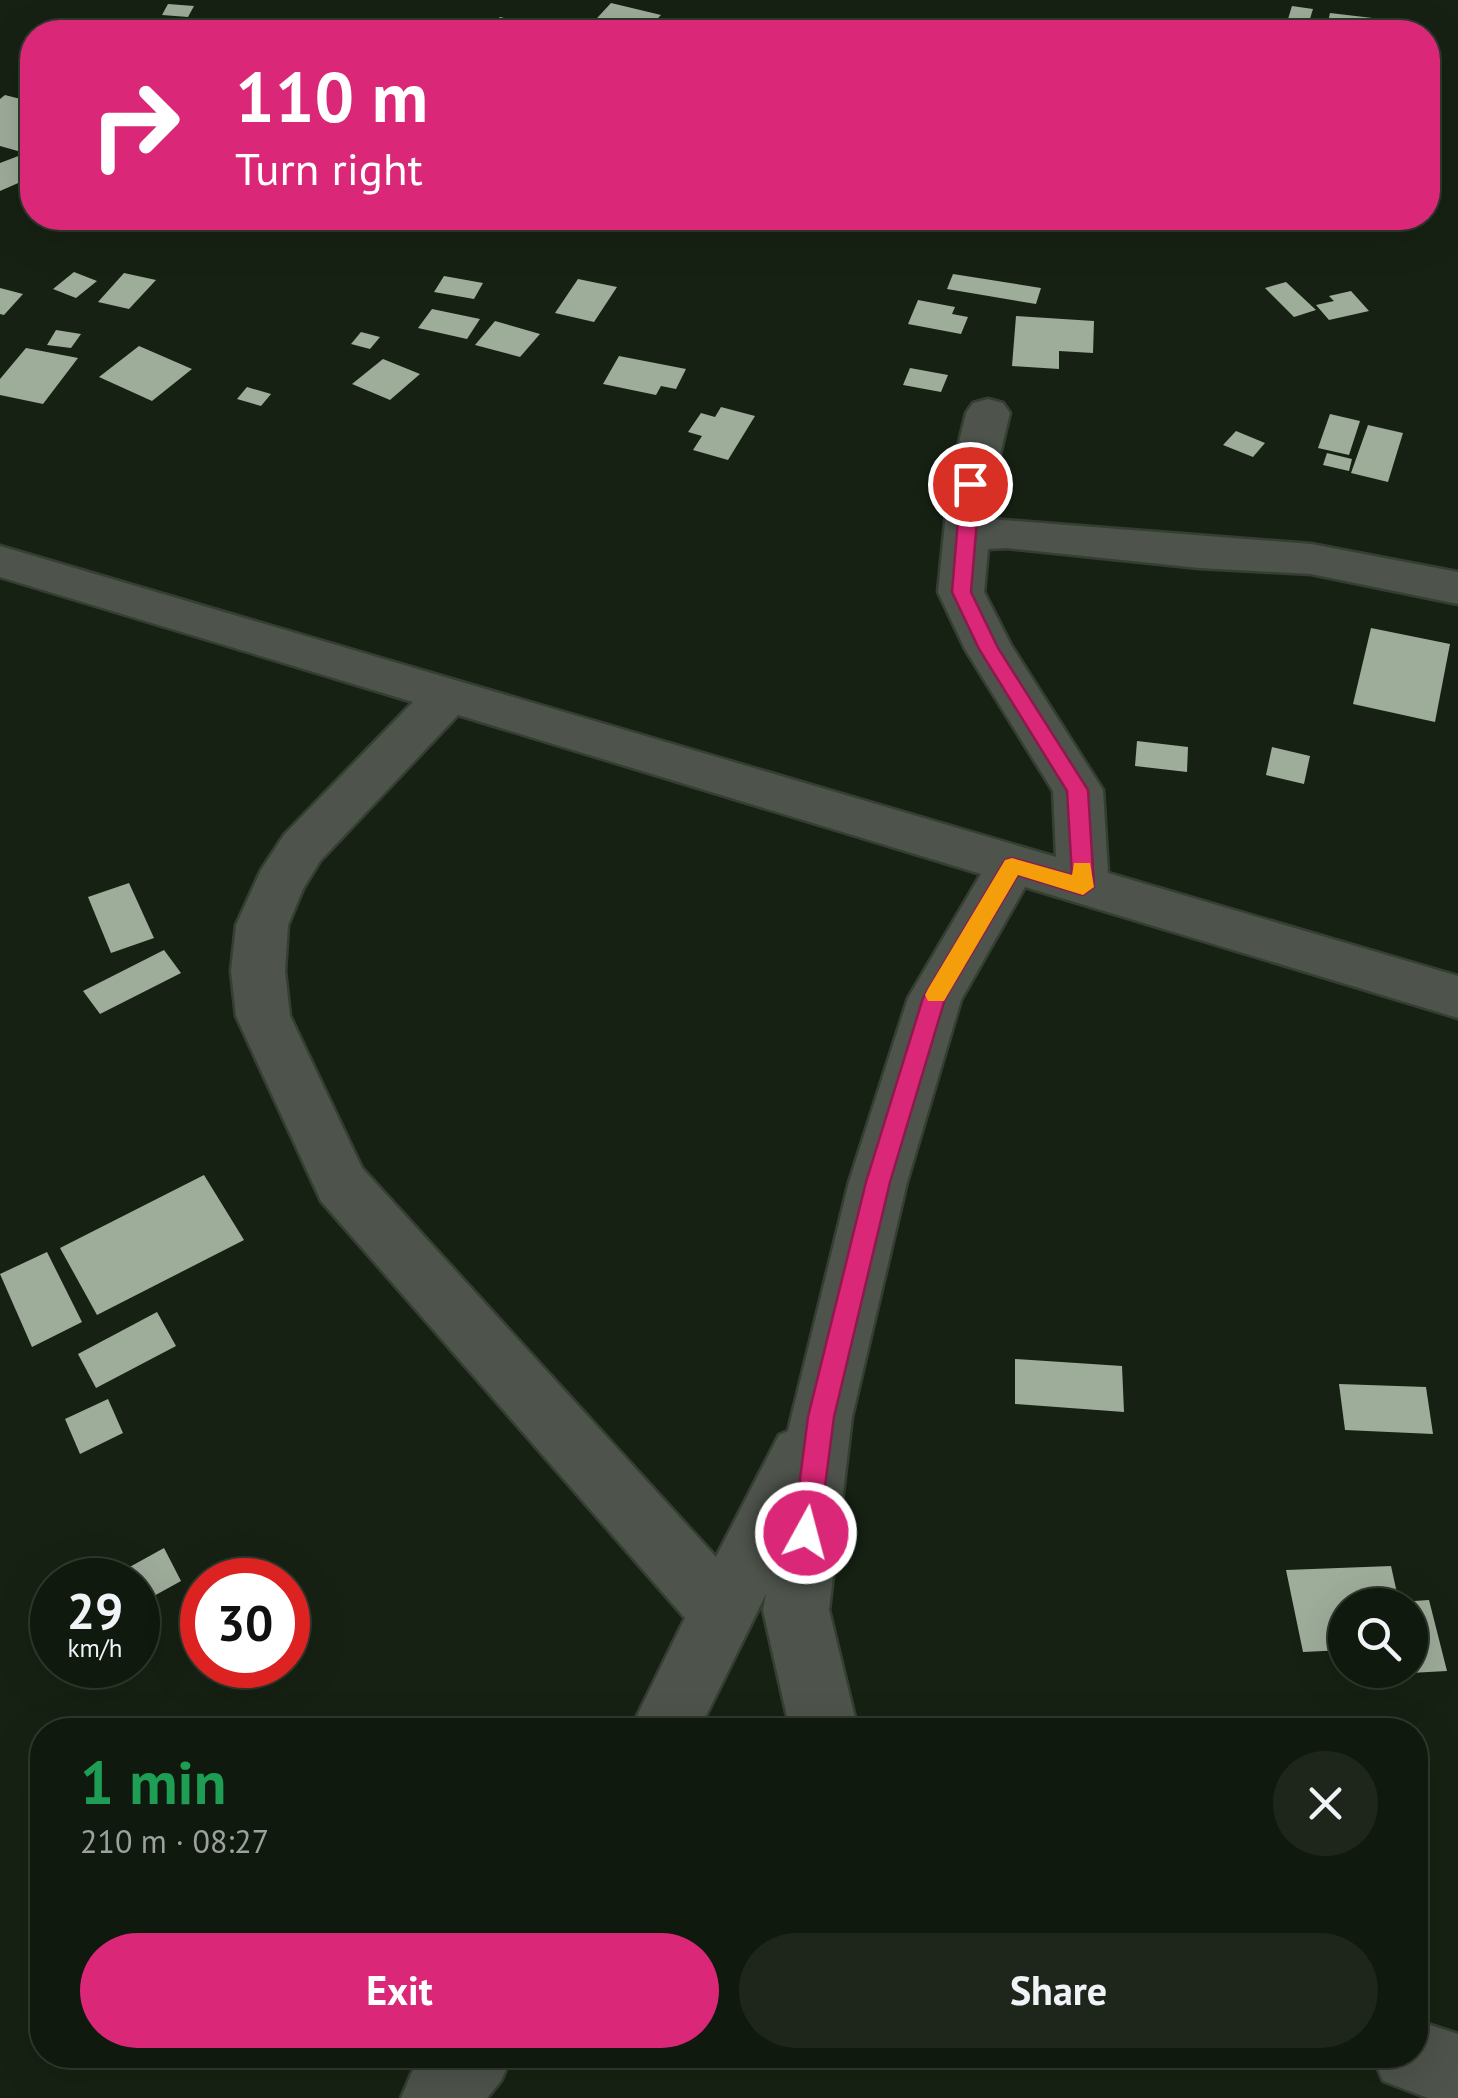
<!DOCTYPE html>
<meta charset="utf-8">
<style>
body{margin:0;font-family:"PT Sans",sans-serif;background:#1e261c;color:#f1f3f6;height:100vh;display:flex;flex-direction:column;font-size:38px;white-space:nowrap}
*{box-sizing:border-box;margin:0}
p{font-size:32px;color:#9ca09e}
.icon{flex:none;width:55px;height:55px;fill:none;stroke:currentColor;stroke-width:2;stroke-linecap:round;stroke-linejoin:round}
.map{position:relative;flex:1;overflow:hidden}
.panel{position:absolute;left:30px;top:1718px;width:1398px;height:350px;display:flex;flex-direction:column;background:#10190e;border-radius:40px;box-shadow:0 10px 40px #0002,0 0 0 2px #30382e}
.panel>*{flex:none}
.hud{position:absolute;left:20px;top:20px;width:1420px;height:210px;border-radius:40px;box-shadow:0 10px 40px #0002,0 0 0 2px #30382e;background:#db2777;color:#fff;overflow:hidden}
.tools{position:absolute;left:1328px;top:1588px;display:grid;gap:20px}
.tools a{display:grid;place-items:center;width:100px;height:100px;border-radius:50%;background:#10190e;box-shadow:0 10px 40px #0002,0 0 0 2px #30382e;font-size:50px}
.speed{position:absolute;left:30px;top:1558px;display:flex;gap:20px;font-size:50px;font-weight:700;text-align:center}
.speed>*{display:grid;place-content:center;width:130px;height:130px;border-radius:50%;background:#10190e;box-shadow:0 10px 40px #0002,0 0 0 2px #30382e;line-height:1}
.speed small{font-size:25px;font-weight:400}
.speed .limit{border:15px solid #d22;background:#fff;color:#111}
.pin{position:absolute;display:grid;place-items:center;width:85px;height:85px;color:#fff;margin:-42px;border:5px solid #fff;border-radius:50%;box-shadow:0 2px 10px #0007}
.me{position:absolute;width:110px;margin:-55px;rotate:7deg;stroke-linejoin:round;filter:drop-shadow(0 0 8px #0008)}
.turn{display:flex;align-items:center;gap:35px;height:210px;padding:0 50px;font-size:45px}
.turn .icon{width:130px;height:130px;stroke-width:2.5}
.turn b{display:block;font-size:70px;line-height:85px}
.round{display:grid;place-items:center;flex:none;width:105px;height:105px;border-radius:52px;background:#1e261c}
.summary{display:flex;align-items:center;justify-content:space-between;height:170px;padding:0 50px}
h1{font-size:60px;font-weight:600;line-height:75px;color:#1e9e55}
.primary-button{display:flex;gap:20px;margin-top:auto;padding:20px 50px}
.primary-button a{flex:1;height:115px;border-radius:60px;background:#db2777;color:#fff;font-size:40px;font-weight:600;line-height:115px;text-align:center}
.primary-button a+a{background:#1e261c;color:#f1f3f6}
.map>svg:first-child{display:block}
.building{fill:#9eac9a}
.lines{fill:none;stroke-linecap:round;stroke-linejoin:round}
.minor-casing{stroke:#343f31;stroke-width:5}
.minor{fill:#4e534c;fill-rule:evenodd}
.route{fill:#db2777;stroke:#8e194d;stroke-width:2.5}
.slow{fill:#f59e0b}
</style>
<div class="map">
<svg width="1458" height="2098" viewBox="0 0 1458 2098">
<rect width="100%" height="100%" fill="#162113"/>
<g class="building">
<polygon points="611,3 661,15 645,32 586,30"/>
<polygon points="168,4 194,6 188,17 162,15"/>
<polygon points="1292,6 1313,9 1309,22 1288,19"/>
<polygon points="1330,13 1381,19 1379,32 1327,26"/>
<polygon points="500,17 543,28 539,32 440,32 453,21 486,29"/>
<polygon points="69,18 108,28 102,32 50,32"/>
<polygon points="5,95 32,102 32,155 0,146 0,99"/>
<polygon points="21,155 32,165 32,177 0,191 0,163"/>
<polygon points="227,218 263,218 252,228 224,220"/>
<polygon points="74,272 97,281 76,298 53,289"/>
<polygon points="124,273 156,280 129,309 98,302"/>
<polygon points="953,274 1041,288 1036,304 947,289"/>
<polygon points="444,276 483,283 474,299 434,292"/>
<polygon points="578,279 617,287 594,322 555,313"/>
<polygon points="1286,282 1316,310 1294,317 1265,288"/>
<polygon points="0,288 23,294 4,315 0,314"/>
<polygon points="1351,291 1369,311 1329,320 1316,305 1334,301 1329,296"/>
<polygon points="918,300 955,307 952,314 968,317 961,334 908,324"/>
<polygon points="432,309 480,319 467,339 418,328"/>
<polygon points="1016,316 1094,321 1093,353 1059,351 1059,369 1012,366"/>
<polygon points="495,321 540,334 520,357 475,345"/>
<polygon points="56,330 81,334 71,348 47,345"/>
<polygon points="361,332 380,337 370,349 351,344"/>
<polygon points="139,346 192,369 152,401 99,377"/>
<polygon points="26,348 78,358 43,404 0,395 0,379"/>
<polygon points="619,356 686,369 676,389 661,386 656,395 603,384"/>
<polygon points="383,359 420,374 390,400 352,384"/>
<polygon points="910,368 948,375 941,392 903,385"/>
<polygon points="247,387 271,394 261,406 237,399"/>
<polygon points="721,407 755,416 728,460 693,450 702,436 688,432 701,413 715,417"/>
<polygon points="1330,414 1360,421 1349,455 1318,448"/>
<polygon points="1368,425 1403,433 1388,482 1351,473"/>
<polygon points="1236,431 1265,443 1253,457 1223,445"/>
<polygon points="1327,453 1352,459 1349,471 1323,465"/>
<polygon points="1371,628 1450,644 1435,722 1353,704"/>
<polygon points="1137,741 1188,747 1187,772 1135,766"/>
<polygon points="1272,747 1310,756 1304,784 1266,775"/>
<polygon points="129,883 154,938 111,953 88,897"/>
<polygon points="164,950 181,973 100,1014 83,991"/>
<polygon points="204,1175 244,1240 97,1315 60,1248"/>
<polygon points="47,1252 82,1322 32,1347 0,1274"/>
<polygon points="157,1312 176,1346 96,1388 78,1354"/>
<polygon points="1015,1359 1122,1366 1124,1412 1015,1404"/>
<polygon points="1339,1384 1426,1387 1433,1434 1345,1430"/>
<polygon points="108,1399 123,1433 80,1454 65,1419"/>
<polygon points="164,1548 181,1581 143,1602 138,1580 132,1580 126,1569"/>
<polygon points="1391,1566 1399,1602 1429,1600 1447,1671 1410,1673 1410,1605 1345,1605 1345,1650 1303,1652 1286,1570"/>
</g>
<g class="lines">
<g class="minor-casing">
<g id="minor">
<path d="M988 399 1003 403 1010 413 993 484 990 519 1311 544 1458 572V604L1311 574 1199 568 1007 548 988 549 984 592 1011 645 1103 790 1108 873 1458 976V1018L1025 887 961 1000 907 1182 852 1417 829 1610 858 1730H790L763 1610 766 1594 699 1730H630L685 1618 321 1201 236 1016 231 971 236 925 261 870 284 835 413 702 0 577V546L1056 857 1053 791 965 649 938 592 949 484 966 413 973 403ZM458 715 981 874 908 998 849 1182 788 1431 779 1435 716 1557 362 1168 290 1016 285 971 288 925 303 889 320 861Z"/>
<polygon points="1415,2020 1458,2034 1458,2098 1428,2098 1383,2081 1372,2055 1415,2055"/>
<polygon points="426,2055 512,2055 501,2081 487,2098 401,2098 412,2072"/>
</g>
</g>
<use href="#minor" class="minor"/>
</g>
<polygon class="route" points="970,478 980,484 971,592 998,648 1088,790 1094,887 1083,895 1018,875 945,999 890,1182 834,1417 819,1533 815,1541 806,1545 796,1541 793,1533 808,1417 866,1182 923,998 1005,860 1012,858 1072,875 1067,791 979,649 952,592 961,484"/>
<polygon class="slow" points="1012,858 1072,875 1074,863 1090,863 1094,887 1083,895 1018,875 944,1001 928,1001 925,995 928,989 1005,860"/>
</svg>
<div class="tools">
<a><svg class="icon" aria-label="search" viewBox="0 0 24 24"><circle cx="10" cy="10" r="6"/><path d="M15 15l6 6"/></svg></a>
</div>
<div class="speed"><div>29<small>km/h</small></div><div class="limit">30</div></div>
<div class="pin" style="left:970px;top:484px;background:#d93025"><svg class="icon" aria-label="arrive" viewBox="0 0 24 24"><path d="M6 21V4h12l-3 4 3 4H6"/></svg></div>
<svg class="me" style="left:806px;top:1533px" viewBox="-20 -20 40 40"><circle r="17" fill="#db2777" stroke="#fff" stroke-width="3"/><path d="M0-11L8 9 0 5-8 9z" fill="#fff"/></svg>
<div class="hud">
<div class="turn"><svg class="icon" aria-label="right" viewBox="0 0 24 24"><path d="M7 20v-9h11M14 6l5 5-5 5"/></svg><div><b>110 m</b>Turn right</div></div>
</div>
<section class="panel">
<div class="summary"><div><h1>1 min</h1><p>210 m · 08:27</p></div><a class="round"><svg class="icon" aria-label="close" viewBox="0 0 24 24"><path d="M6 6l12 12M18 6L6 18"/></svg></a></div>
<div class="primary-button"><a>Exit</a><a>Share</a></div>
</section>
</div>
